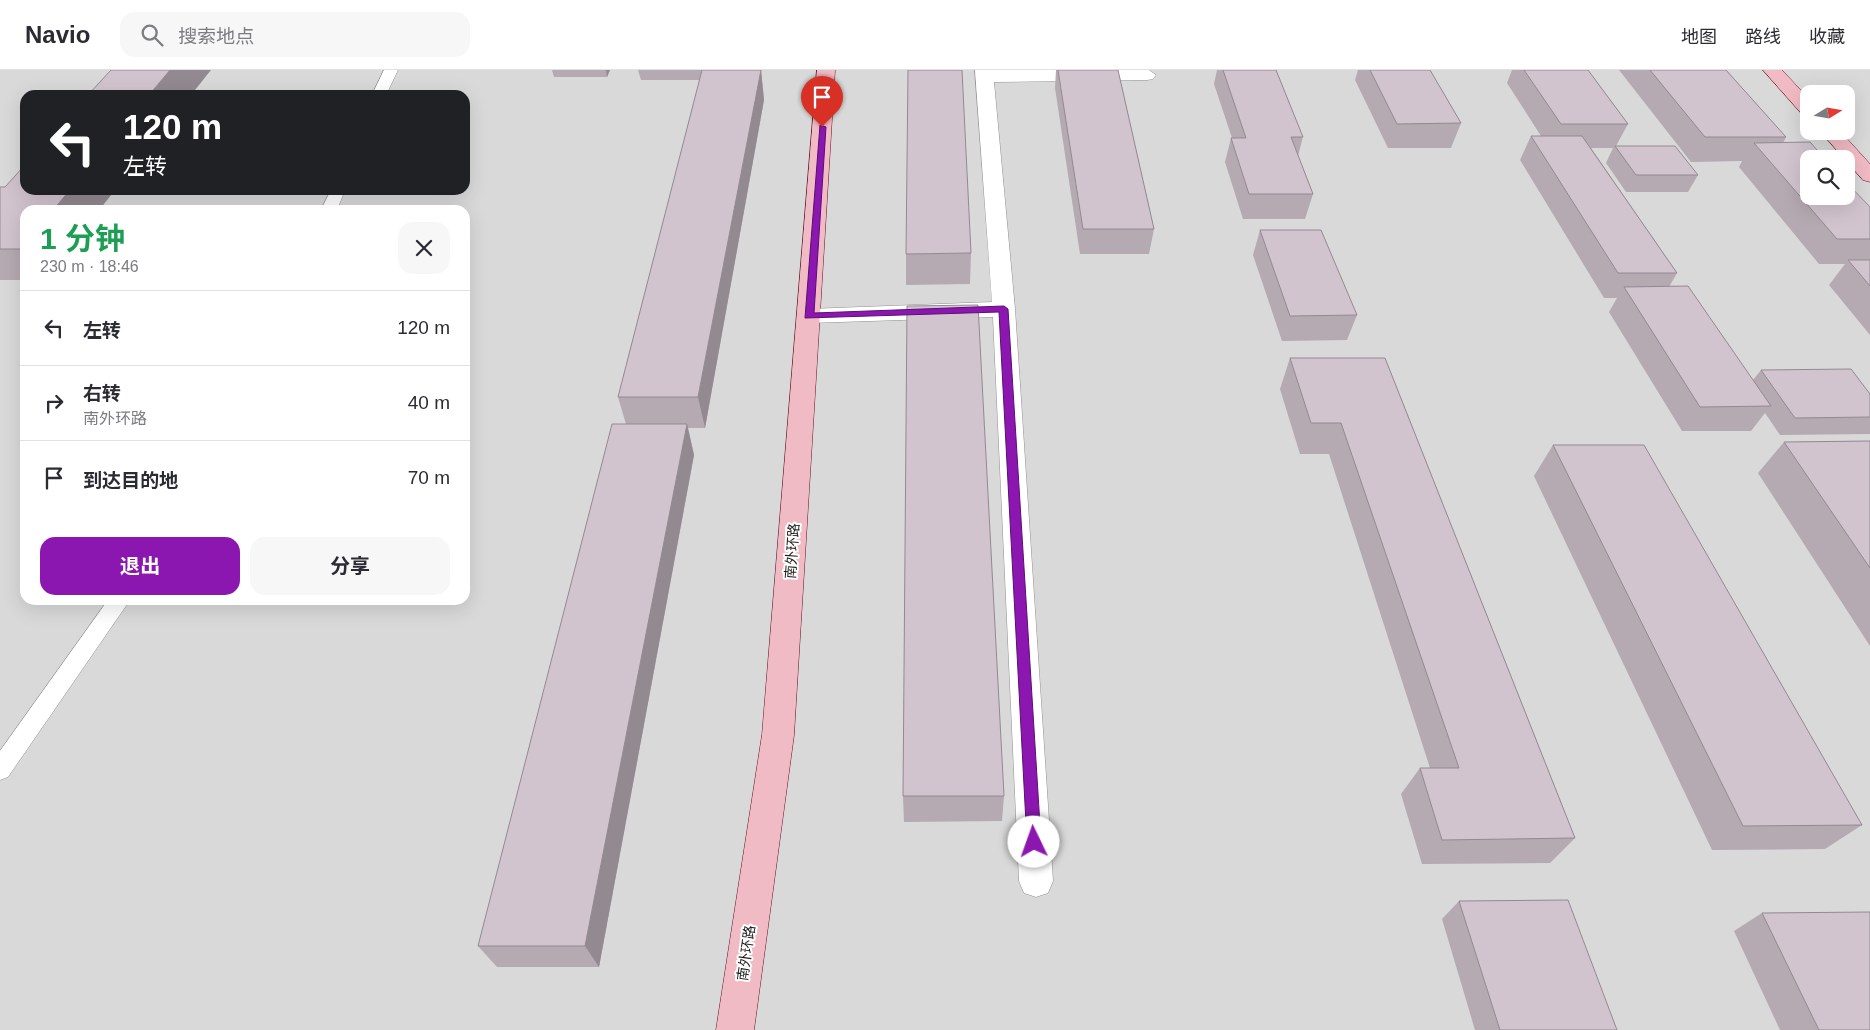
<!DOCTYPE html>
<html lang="zh">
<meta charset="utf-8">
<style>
body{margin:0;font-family:Arial,"Noto Sans SC",sans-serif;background:#f7f7f7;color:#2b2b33;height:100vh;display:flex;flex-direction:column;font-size:19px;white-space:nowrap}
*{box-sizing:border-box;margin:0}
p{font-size:16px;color:#7c7c81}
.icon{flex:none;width:28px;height:28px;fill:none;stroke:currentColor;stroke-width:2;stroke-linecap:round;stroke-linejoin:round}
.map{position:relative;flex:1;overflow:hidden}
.sheet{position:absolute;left:20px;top:135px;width:450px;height:400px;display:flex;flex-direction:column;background:#fff;border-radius:15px;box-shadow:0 5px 20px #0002}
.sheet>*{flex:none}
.guide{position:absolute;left:20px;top:20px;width:450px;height:105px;border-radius:15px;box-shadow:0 5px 20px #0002;background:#202124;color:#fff;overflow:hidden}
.needle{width:32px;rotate:79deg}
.controls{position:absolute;left:1800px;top:15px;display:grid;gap:10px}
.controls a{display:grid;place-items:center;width:55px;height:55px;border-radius:10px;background:#fff;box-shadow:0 5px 20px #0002;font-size:25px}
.pin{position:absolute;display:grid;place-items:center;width:42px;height:42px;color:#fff;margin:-51px -21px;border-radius:50% 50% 50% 0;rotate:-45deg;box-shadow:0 0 5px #0007}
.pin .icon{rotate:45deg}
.me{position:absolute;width:55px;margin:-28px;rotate:357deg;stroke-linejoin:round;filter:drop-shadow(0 0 4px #0008)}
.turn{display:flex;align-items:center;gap:18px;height:105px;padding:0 20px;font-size:22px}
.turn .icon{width:65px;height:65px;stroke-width:2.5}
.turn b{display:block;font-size:35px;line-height:42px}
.round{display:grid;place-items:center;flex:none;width:52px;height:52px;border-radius:15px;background:#f7f7f7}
.headline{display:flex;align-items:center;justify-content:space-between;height:85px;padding:0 20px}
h1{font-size:30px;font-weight:700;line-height:38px;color:#1e9e55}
.action{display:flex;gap:10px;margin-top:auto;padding:10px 20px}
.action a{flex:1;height:58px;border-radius:15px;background:#8c17b0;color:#fff;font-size:20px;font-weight:700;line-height:58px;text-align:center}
.action a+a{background:#f7f7f7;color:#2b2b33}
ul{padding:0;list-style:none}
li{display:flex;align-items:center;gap:15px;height:75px;padding:0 20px;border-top:1px solid #e1e1e2}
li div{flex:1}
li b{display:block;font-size:19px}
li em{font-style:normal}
header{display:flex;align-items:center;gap:30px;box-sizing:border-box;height:70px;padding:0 25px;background:#fff;border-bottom:1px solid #e1e1e2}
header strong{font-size:24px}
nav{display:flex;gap:28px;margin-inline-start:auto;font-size:18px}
.search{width:350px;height:45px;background:#f7f7f7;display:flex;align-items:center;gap:12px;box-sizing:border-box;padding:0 18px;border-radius:15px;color:#7c7c81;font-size:19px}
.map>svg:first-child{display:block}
.residential{fill:#d9d9da;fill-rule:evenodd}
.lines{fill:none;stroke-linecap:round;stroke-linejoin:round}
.lane-casing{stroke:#909090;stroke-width:1}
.street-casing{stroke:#909090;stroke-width:1}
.secondary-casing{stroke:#64111c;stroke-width:1}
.lane{fill:#fff;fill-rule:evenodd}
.street{fill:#fff;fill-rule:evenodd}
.secondary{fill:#f1bbc5;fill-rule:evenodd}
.wall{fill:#b5a9b2}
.shaded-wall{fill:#938991}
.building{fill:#d2c4cf;stroke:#938991}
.route{fill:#8c17b0;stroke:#5b0f72}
.labels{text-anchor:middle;stroke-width:4;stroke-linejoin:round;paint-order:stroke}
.street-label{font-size:14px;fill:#1c1c1c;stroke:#fff}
</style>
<header>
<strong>Navio</strong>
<div class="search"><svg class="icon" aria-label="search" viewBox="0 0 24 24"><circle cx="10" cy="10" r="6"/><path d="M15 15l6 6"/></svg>搜索地点</div>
<nav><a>地图</a><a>路线</a><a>收藏</a></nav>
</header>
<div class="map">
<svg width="1870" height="960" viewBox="0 0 1870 960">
<rect width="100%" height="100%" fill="#ece3e8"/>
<path class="residential" d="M0 0H1870V960H0ZM1809 24H1846V61H1809ZM25 25H465V120H25ZM1809 89H1846V126H1809ZM25 140H465V530H25Z"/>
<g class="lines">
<g class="lane-casing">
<g id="lane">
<polygon points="384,0 398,0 386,25 372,25"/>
<polygon points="331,120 345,120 337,140 321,140"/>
<polygon points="108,530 130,530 8,707 0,710 0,681"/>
</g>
</g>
<g class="street-casing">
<polygon id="street" points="975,0 1149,0 1156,5 1153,9 1147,10 994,12 1015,239 1053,811 1048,823 1036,827 1024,823 1019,811 993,247 809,253 801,251 798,246 801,241 809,239 992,232"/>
</g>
<g class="secondary-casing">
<g id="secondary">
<polygon points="817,0 835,0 794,665 754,960 716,960 762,665"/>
<polygon points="1763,0 1782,0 1809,29 1809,46 1802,44"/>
<polygon points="1820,61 1840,61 1870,94 1870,112 1863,110"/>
</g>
</g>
<use href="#lane" class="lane"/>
<use href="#street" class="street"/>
<use href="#secondary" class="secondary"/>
</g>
<g class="wall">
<polygon points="552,0 610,0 607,7 554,7"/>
<polygon points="638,0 761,0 764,30 705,358 688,358 694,385 599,897 497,897 478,876 626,354 618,327 700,10 641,10"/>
<polygon points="1056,0 1118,0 1154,159 1149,184 1080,184 1055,18"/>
<polygon points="1217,0 1276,0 1303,67 1298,86 1313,124 1305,149 1243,149 1225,92 1231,68 1232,68 1214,14"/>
<polygon points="1358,0 1430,0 1461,53 1451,78 1388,78 1355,10"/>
<polygon points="1512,0 1588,0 1628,54 1616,76 1698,105 1688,122 1626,122 1606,93 1613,78 1591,78 1677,203 1669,217 1753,310 1761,300 1870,324 1870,364 1780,365 1765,343 1751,361 1682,361 1609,242 1617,228 1604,228 1520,90 1531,66 1541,66 1507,13"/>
<polygon points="1619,0 1726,0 1786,67 1783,73 1870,169 1870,265 1829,215 1845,194 1819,194 1739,97 1742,91 1691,92"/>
<polygon points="0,117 25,120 115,120 99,140 25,140 25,210 0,210"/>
<polygon points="1260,160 1357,245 1347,270 1282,271 1253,185"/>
<polygon points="971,183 970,214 906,215 906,184"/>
<polygon points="1290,288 1385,288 1575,768 1550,793 1422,794 1401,724 1420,698 1430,698 1329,384 1300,384 1280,319"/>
<polygon points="1870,371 1870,576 1758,403 1784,372"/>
<polygon points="1553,375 1862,755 1825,779 1712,780 1534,406"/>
<polygon points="903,726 1004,726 1002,751 904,752"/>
<polygon points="1459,831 1617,960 1475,960 1442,849"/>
<polygon points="1762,843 1870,960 1780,960 1734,861"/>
</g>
<g class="shaded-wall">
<polygon points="170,0 211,0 191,25 149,25"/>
<polygon points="606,0 610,0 607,7"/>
<polygon points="761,0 764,30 705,358 698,327"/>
<polygon points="70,120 115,120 99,140 53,140"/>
<polygon points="25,173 25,185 20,179"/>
<polygon points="687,354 694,385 599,897 585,876"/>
</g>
<g class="building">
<polygon points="111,0 170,0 149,25 88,25"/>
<polygon points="702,0 761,0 698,327 618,327"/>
<polygon points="908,0 962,0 971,183 906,184"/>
<polygon points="1058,0 1118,0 1154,159 1083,159"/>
<polygon points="1223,0 1276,0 1303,67 1291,67 1313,124 1249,124 1231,68 1246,68"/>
<polygon points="1370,0 1430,0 1461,53 1397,54"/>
<polygon points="1524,0 1588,0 1628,54 1561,54"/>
<polygon points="1650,0 1726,0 1786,67 1705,67"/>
<polygon points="1531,66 1582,66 1677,203 1618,203"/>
<polygon points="1810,72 1825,89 1809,89 1809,126 1846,126 1846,112 1870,137 1870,169 1837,169 1754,73"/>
<polygon points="1615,76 1675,76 1698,105 1636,105"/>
<polygon points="25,95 25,120 70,120 53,140 25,140 25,173 20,179 0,179 0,117 5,117"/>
<polygon points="1260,160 1321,160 1357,245 1290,246"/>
<polygon points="1848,190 1870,190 1870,216"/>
<polygon points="1688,216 1771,336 1700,337 1624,217"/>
<polygon points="978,235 1004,726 903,726 907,236"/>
<polygon points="1290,288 1385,288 1575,768 1442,770 1420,698 1459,698 1341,353 1311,353"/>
<polygon points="1851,299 1870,324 1870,347 1795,348 1761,300"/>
<polygon points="612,354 687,354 585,876 478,876"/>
<polygon points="1870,371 1870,498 1784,372"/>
<polygon points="1553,375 1644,375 1862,755 1743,756"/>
<polygon points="1568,830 1617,960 1500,960 1459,831"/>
<polygon points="1870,842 1870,960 1819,960 1762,843"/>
</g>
<polygon class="route" points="820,55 826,57 814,243 1004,236 1008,239 1041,772 1039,776 1034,778 1029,776 1027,772 999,242 805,248"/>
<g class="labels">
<g class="street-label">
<text transform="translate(792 481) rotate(-86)" y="5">南外环路</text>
<text transform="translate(746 883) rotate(-82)" y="5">南外环路</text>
</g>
</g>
</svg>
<div class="controls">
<a><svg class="needle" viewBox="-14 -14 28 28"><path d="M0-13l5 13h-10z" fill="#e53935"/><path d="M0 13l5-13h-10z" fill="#7c7c81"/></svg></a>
<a><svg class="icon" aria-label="search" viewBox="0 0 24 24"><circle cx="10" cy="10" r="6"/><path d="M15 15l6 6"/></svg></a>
</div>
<div class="pin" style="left:822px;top:57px;background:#d93025"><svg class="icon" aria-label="arrive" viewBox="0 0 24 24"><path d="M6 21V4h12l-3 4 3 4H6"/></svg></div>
<svg class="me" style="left:1034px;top:772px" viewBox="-20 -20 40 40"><circle r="19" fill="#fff"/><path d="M0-13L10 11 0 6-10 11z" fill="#8c17b0"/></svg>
<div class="guide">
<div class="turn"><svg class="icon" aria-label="left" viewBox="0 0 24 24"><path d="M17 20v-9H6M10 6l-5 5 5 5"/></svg><div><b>120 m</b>左转</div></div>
</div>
<section class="sheet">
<div class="headline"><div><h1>1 分钟</h1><p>230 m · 18:46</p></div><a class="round"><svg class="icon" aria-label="close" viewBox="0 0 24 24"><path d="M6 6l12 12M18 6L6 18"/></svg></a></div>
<ul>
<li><svg class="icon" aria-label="left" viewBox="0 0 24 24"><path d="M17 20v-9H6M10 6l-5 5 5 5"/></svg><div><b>左转</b></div><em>120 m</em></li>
<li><svg class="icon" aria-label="right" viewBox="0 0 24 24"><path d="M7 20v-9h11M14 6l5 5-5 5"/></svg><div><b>右转</b><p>南外环路</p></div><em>40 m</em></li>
<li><svg class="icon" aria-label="arrive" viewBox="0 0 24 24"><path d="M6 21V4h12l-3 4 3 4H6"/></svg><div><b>到达目的地</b></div><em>70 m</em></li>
</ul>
<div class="action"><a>退出</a><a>分享</a></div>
</section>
</div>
